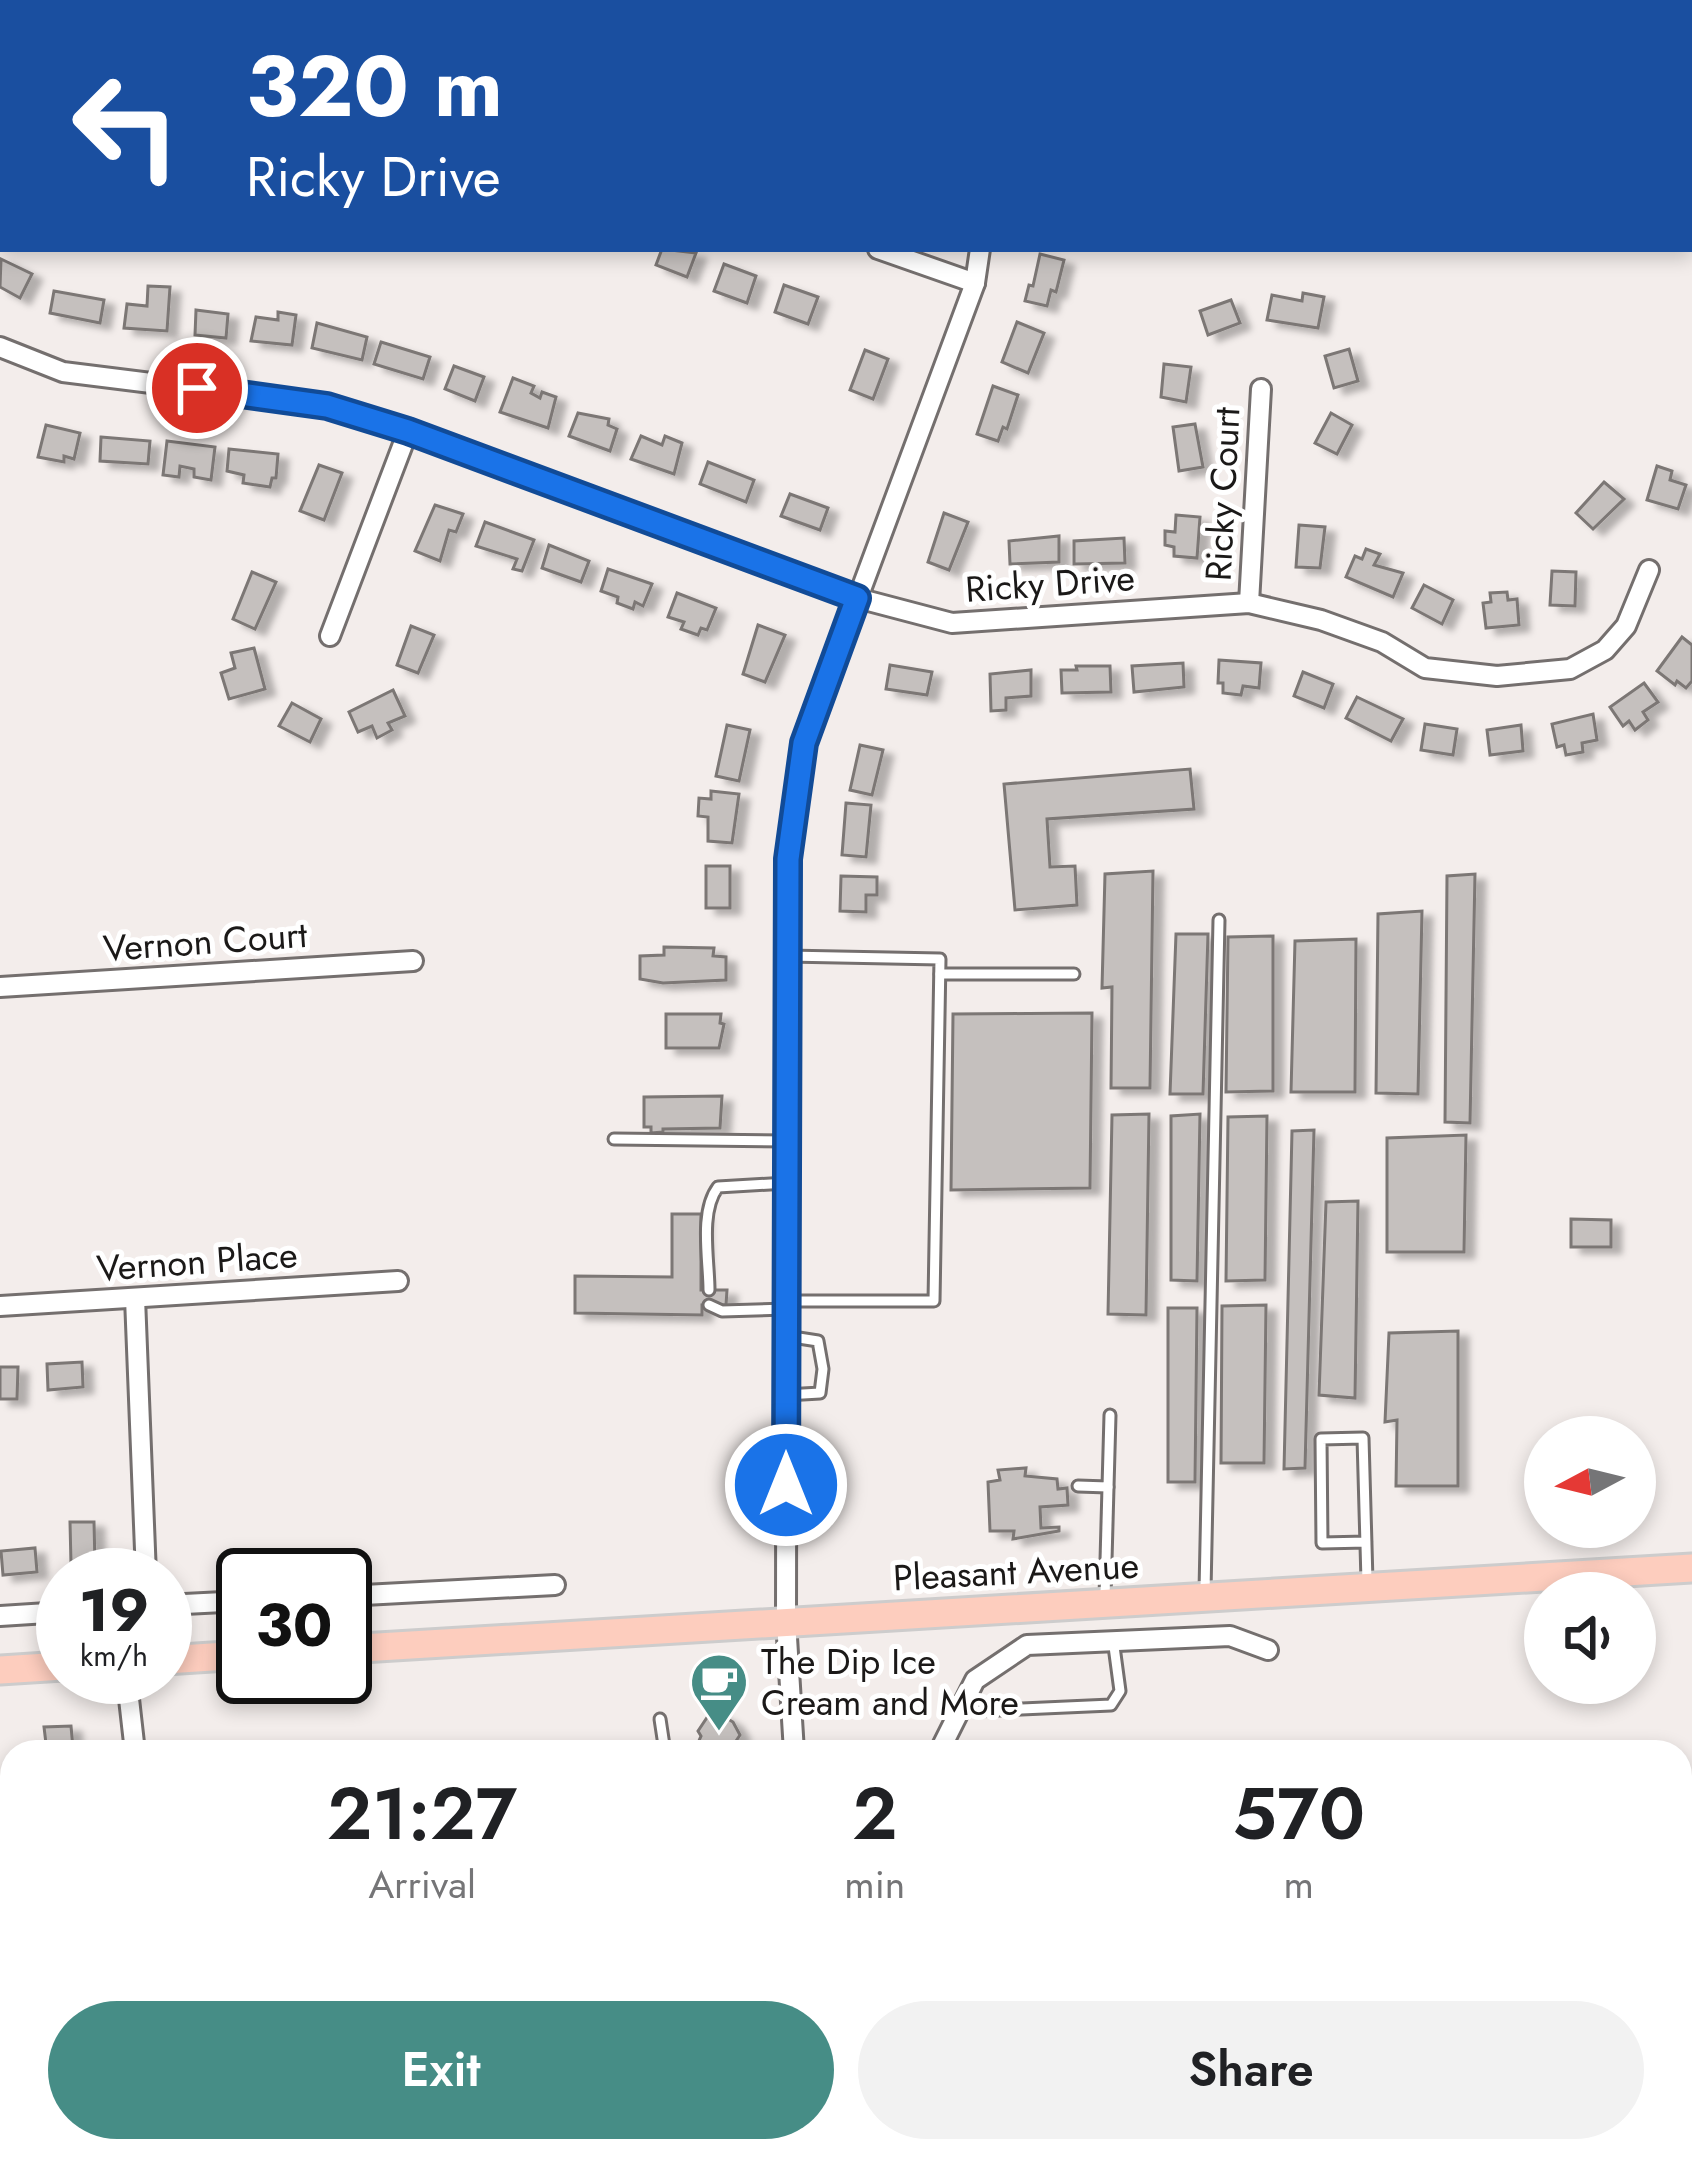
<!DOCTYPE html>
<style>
body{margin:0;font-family:Jost,sans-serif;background:#f2f2f2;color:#202124;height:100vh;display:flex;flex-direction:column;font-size:45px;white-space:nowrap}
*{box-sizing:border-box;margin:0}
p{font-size:39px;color:#757577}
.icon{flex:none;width:66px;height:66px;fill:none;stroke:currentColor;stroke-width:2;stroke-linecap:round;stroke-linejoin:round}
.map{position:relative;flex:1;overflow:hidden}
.sheet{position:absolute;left:0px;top:1740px;width:1692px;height:423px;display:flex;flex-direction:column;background:#fff;border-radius:36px 36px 0 0;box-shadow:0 6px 18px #0003}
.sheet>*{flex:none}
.guide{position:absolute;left:0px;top:0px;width:1692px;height:252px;box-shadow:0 6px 18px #0003;background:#1a4fa0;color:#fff;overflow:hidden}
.needle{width:78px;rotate:263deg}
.buttons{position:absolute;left:1524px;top:1416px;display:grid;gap:24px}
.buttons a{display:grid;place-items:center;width:132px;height:132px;border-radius:50%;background:#fff;box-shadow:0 6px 18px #0003;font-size:60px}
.speed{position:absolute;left:36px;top:1548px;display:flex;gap:24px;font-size:60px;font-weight:700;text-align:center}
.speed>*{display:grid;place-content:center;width:156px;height:156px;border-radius:50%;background:#fff;box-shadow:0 6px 18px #0003;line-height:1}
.speed small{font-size:30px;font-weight:400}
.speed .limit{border:6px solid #111;border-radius:18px;background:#fff;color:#111}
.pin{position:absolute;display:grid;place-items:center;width:102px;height:102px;color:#fff;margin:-51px;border:6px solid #fff;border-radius:50%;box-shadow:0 3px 12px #0007}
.me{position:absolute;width:132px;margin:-66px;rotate:0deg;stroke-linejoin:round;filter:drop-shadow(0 0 9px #0008)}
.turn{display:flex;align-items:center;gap:42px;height:252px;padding:0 48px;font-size:54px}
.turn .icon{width:156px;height:156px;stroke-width:2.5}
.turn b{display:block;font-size:84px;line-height:102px}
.eta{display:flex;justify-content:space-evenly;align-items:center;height:204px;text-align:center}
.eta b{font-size:72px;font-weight:600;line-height:84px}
.cta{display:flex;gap:24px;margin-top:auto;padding:24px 48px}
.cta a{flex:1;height:138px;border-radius:72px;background:#468d86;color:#fff;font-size:48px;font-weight:600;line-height:138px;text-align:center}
.cta a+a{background:#f2f2f2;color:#202124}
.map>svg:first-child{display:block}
.building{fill:#c5c0be;stroke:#7c7775;stroke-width:3;filter:url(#shadow)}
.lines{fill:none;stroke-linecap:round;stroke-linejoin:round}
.service-casing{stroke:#746f6e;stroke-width:15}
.minor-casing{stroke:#746f6e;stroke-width:24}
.primary-casing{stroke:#cdcccc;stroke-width:33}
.service{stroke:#fff;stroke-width:9}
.minor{stroke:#fff;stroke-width:18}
.primary{stroke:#fdcdbe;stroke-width:27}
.route-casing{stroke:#114b97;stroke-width:30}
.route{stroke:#1a73e8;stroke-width:21}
.labels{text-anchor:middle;stroke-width:10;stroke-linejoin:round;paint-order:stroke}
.street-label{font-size:36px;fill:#1b1918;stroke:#fff}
.poi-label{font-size:36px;fill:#1b1918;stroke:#fff;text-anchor:start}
</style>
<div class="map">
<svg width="1692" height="2161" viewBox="0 0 1692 2161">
<defs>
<filter id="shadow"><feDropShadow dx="10" dy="6" stdDeviation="3" flood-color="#0004"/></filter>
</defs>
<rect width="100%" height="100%" fill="#f3edeb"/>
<g class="building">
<polygon points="662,249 696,253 687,277 656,265"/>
<polygon points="1040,254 1064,260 1056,292 1051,290 1047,306 1025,301 1029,285 1033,286"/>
<polygon points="1,259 32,274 20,298 0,287"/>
<polygon points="724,264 756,276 747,303 714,291"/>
<polygon points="784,285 818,297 808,324 775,312"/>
<polygon points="148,286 170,287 167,331 124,328 127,304 147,306"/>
<polygon points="54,291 104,300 100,323 50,313"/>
<polygon points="1303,293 1324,297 1318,328 1267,320 1272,295 1302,301"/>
<polygon points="1231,300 1240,323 1208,335 1200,311"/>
<polygon points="196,310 228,314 226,338 195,335"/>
<polygon points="278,312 296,315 292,345 251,341 256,317 278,320"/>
<polygon points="1017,322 1044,333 1028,373 1002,362"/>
<polygon points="317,323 367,337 362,360 312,348"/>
<polygon points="381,342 430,357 423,379 374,364"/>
<polygon points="1349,349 1358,381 1334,388 1325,356"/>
<polygon points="865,350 888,359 873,399 850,390"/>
<polygon points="1164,364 1191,367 1186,402 1161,397"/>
<polygon points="454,366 484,377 475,401 445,389"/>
<polygon points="513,378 534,386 531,393 540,398 542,392 556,397 548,428 500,412"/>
<polygon points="993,386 1018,395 1007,429 1003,427 998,441 977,434"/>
<polygon points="578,413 609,419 608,425 617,429 610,451 569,436"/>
<polygon points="1331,413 1352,425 1337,454 1315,443"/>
<polygon points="1195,424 1203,467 1179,471 1173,427"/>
<polygon points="46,425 80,433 74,459 64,456 64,462 38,457"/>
<polygon points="641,436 662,445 665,436 682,443 674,474 631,459"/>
<polygon points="101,437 150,441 148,464 100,461"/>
<polygon points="167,441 215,447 211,480 194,477 194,469 180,466 179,477 163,475"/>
<polygon points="229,449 278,454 276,478 272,478 270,487 243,483 244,475 227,471"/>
<polygon points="708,462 754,480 746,502 700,484"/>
<polygon points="319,465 342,473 324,520 300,511"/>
<polygon points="1657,466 1672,471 1670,480 1686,485 1678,509 1647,500"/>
<polygon points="1604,482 1624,499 1593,529 1576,513"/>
<polygon points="790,494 828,508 820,530 781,516"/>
<polygon points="435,505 463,514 456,532 449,530 440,561 415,551"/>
<polygon points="944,513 968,522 949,570 928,562"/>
<polygon points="1176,515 1200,517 1197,558 1174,556 1174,547 1165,545 1165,531 1175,532"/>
<polygon points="485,522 534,540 522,571 513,569 517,559 476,546"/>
<polygon points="1299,525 1325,527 1320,568 1296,567"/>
<polygon points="1059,536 1059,562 1010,564 1009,541"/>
<polygon points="1124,538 1125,563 1074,564 1074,541"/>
<polygon points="549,545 589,561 581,582 542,568"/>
<polygon points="1366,549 1380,554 1374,565 1403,573 1393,597 1346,577 1355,556 1362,559"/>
<polygon points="608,569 652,584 643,606 635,602 633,609 617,603 618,597 601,591"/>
<polygon points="1552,571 1576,572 1575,606 1550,605"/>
<polygon points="252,572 276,582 255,629 233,619"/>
<polygon points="1424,585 1453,600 1442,624 1412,608"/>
<polygon points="1507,592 1508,600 1517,599 1519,625 1486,628 1483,603 1491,602 1490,593"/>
<polygon points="677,593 716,608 707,630 701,628 698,635 681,629 684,622 668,617"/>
<polygon points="758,625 785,635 765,682 743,674"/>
<polygon points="411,626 434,635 418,673 397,665"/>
<polygon points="1682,637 1692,645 1692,681 1686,688 1677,681 1675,685 1657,671"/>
<polygon points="254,648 265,689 229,699 221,673 235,668 231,653"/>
<polygon points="1219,660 1261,663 1259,688 1243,686 1241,695 1223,693 1223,683 1218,683"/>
<polygon points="1183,663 1184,687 1134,692 1132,666"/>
<polygon points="890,665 932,672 927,695 886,689"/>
<polygon points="1076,666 1110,666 1111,692 1062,693 1061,670 1077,670"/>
<polygon points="1031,670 1031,696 1006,698 1006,710 991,711 990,674"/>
<polygon points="1303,672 1333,684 1324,708 1294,696"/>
<polygon points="1644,683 1658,702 1643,712 1648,720 1635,730 1629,721 1623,726 1610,707"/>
<polygon points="393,690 405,716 388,723 392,730 377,738 372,726 358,732 349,712"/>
<polygon points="1357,697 1403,719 1391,741 1346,718"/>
<polygon points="292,703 321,719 310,742 279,726"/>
<polygon points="1593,714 1597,740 1582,743 1583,752 1566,755 1564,745 1557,747 1552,724"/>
<polygon points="1425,724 1457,729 1453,755 1421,750"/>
<polygon points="727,725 750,730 739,781 716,776"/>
<polygon points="1521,725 1523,751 1490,755 1487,730"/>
<polygon points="860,745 883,750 872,795 850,790"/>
<polygon points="1190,769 1194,809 1047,819 1050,867 1075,866 1077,905 1015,910 1004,784"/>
<polygon points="711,791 739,794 732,843 708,841 708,817 698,816 699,798 711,799"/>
<polygon points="846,803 871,805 866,857 842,855"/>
<rect x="706" y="866" width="24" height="42"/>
<polygon points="1153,871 1150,1088 1111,1088 1112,987 1102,988 1105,874"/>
<polygon points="1475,874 1470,1123 1445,1122 1447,876"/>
<polygon points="841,876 877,877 877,895 866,895 866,912 840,911"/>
<polygon points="1422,911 1418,1094 1376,1093 1378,914"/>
<polygon points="1176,934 1208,934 1203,1094 1170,1094"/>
<polygon points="1273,936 1273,1091 1226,1092 1228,937"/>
<polygon points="1356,939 1355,1092 1291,1092 1295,941"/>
<polygon points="664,947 714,948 713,956 726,957 726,980 663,983 640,979 640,956 664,955"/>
<polygon points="1092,1013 1090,1188 951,1190 953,1014"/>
<polygon points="666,1014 721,1014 720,1023 724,1024 719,1048 666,1048"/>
<polygon points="722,1096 720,1128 663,1129 663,1132 651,1133 651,1127 644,1127 644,1097"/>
<polygon points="1149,1114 1146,1315 1108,1314 1112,1115"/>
<polygon points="1200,1114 1197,1281 1171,1280 1171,1116"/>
<polygon points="1267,1116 1265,1280 1226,1281 1228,1117"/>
<polygon points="1314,1130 1305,1468 1284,1469 1292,1131"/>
<polygon points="1466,1135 1464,1252 1387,1252 1387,1138"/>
<polygon points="1358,1201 1355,1398 1319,1395 1326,1202"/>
<polygon points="672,1214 701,1214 701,1290 727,1290 726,1305 702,1305 702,1315 575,1313 575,1276 672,1277"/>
<polygon points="1571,1219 1611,1220 1611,1247 1571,1247"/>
<polygon points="1266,1305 1264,1463 1221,1463 1222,1306"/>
<polygon points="1168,1308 1197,1308 1195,1482 1168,1482"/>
<polygon points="1458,1331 1458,1486 1396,1486 1397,1420 1385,1422 1389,1333"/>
<polygon points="82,1362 83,1387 48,1390 47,1364"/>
<polygon points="0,1367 18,1367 17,1399 0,1399"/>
<polygon points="1026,1468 1025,1476 1057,1479 1058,1489 1067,1488 1068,1505 1040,1507 1041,1528 1059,1527 1059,1531 1013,1539 1014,1531 990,1531 988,1482 1000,1480 998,1470"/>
<polygon points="70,1522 94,1522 95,1564 71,1564"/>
<polygon points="35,1548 37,1572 3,1575 1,1551"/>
<polygon points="718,1713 733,1722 740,1735 734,1744 725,1752 694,1752 701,1736 698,1731 708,1716"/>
<polygon points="71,1726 73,1748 83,1748 83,1752 47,1752 44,1727"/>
<polygon points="1102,1745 1102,1752 1032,1752 1032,1751"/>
<polygon points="378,2151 418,2151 419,2161 379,2161"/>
<polygon points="694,2151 722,2151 724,2161 693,2161"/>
<polygon points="883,2151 912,2151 901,2161 872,2161"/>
<polygon points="1057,2151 1116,2151 1126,2161 1067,2161"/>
</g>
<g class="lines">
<g class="service-casing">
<g id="service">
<polyline points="940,974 1074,974"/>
<polyline points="614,1139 787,1141"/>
<path d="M709 1290C709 1260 699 1212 718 1187L787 1183"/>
<polyline points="786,1301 934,1301 940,959 787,956"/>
<polyline points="709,1305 722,1311 786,1309"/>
<polyline points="786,1395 820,1393 823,1369 818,1341 786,1336"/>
<polyline points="1078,1486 1108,1487 1110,1415"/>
<polyline points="1366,1542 1322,1543 1321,1439 1363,1438 1367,1581"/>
<polyline points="1205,1591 1219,920"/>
<polyline points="1105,1597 1108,1487"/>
<polyline points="961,1707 976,1711 1111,1705 1120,1691 1113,1639"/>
<polyline points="660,1719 665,1752"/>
<polyline points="749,2151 757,2161"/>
<polyline points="936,2151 945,2161"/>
<polyline points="1141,2151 1142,2161"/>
<polyline points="1207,2151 1208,2161"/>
<polyline points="1257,2151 1258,2161"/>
<polyline points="1340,2151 1343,2161"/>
<polyline points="1608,2151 1608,2161"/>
<polyline points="842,2161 854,2151"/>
<polyline points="909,2161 921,2151"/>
</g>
</g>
<g class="minor-casing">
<g id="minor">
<polyline points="46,0 51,3"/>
<polyline points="980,0 981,3"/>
<polyline points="1689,164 1692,163"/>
<polyline points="878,249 975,283"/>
<polyline points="0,347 63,372 327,405 408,431 857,598 952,623 1249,603 1321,620 1382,642 1425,668 1497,676 1570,669 1605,650 1626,626 1649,570"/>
<polyline points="1249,603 1261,389"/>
<polyline points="330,636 408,431"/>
<polyline points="0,987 413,961"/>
<polyline points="135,1298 146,1575"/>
<polyline points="0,1306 398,1281"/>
<polyline points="345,1596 555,1585"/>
<polyline points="165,1605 243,1601"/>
<polyline points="0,1616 63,1612"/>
<polyline points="132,1677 128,1690 135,1752"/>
<polyline points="794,1752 786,1621 787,859 804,743 975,283 980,249"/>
<polyline points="939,1752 975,1680 1027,1645 1230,1636 1268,1650"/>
<polyline points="0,1892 12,1894"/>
<polyline points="190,2151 192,2161"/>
<polyline points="454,2151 456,2161"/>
<polyline points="998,2151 1006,2161"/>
</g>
</g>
<g class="primary-casing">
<g id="primary">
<polyline points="345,1649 1692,1568"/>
<polyline points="165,1660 243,1655"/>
<polyline points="0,1670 63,1666"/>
</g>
</g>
<use href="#service" class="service"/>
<use href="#minor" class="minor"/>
<use href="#primary" class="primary"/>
</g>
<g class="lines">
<g class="route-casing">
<polyline id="route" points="197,388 327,406 408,431 857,598 804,743 788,859 786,1485"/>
</g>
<use href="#route" class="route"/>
</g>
<defs>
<g id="cafe-pin" transform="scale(3)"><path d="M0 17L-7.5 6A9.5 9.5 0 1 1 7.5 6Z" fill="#468d86" stroke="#fff"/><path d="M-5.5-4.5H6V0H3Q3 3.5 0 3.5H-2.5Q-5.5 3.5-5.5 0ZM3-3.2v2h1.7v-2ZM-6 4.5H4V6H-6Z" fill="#fff"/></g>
</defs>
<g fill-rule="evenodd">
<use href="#cafe-pin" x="719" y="1682"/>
</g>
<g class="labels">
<g class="street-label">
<text transform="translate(1222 494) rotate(-87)" y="13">Ricky Court</text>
<text transform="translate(1050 583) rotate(-4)" y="13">Ricky Drive</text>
<text transform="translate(205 941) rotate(-4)" y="13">Vernon Court</text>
<text transform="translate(197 1261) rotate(-4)" y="13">Vernon Place</text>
<text transform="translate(1016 1571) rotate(-3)" y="13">Pleasant Avenue</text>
</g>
<g class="poi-label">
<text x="761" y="1674">The Dip Ice<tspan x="761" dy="41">Cream and More</tspan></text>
</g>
</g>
</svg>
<div class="buttons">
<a><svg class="needle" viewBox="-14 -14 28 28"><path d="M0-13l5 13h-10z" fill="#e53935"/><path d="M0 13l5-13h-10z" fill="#757577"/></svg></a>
<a><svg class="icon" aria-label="sound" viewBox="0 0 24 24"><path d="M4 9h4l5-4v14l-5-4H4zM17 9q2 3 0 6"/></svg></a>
</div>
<div class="speed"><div>19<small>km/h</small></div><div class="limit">30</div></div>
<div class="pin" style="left:197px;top:388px;background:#d93025"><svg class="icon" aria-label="arrive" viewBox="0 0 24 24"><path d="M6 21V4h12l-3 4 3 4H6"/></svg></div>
<svg class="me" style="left:786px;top:1485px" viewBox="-20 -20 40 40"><circle r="17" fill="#1a73e8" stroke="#fff" stroke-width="3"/><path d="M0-11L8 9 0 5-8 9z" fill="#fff"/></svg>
<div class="guide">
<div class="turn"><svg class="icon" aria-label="left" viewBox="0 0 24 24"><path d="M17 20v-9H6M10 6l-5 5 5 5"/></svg><div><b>320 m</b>Ricky Drive</div></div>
</div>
<section class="sheet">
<div class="eta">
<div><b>21:27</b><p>Arrival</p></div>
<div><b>2</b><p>min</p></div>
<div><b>570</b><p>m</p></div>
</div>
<div class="cta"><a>Exit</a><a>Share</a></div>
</section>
</div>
